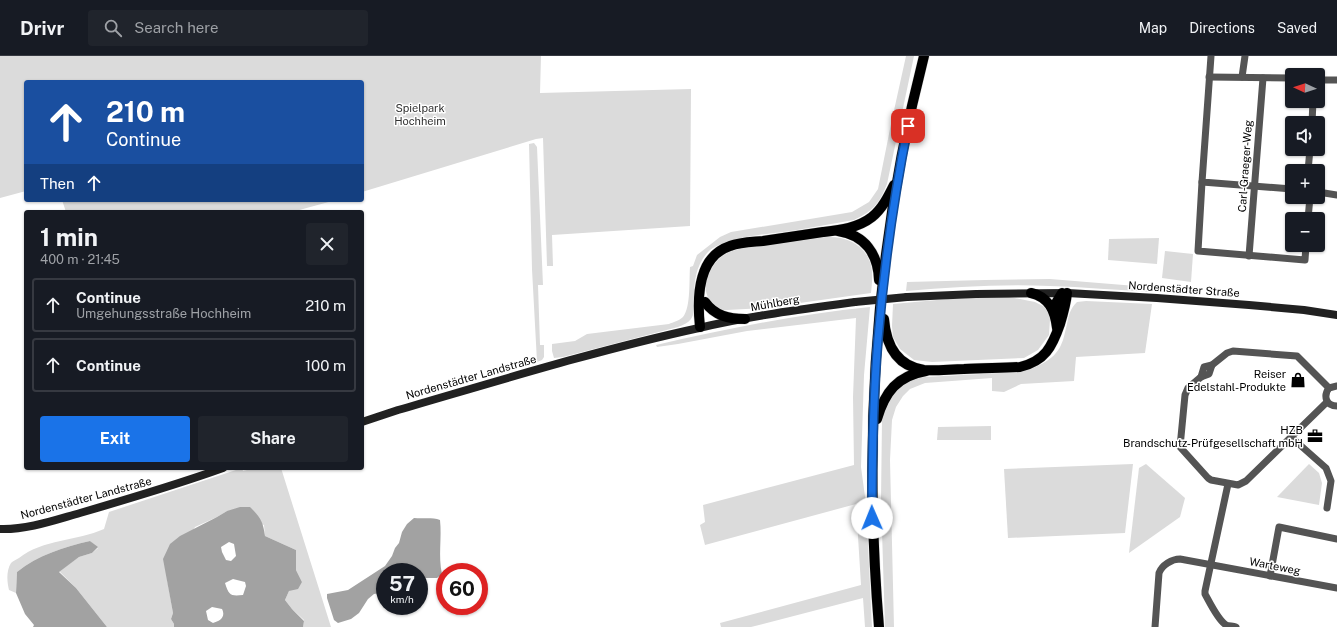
<!DOCTYPE html>
<meta charset="utf-8">
<style>
body{margin:0;font-family:"Public Sans",sans-serif;background:#20242c;color:#f1f3f6;height:100vh;display:flex;flex-direction:column;font-size:15px;white-space:nowrap}
*{box-sizing:border-box;margin:0}
p{font-size:13px;color:#9ea1a6}
.icon{flex:none;width:22px;height:22px;fill:none;stroke:currentColor;stroke-width:2;stroke-linecap:round;stroke-linejoin:round}
.map{position:relative;flex:1;overflow:hidden}
.panel{position:absolute;left:24px;top:154px;width:340px;height:260px;display:flex;flex-direction:column;background:#171b24;border-radius:4px;box-shadow:0 1px 3px #0004}
.panel>*{flex:none}
.hud{position:absolute;left:24px;top:24px;width:340px;height:122px;border-radius:4px;box-shadow:0 1px 3px #0004;background:#1a4fa0;color:#fff;overflow:hidden}
.needle{width:26px;rotate:273deg}
.tools{position:absolute;left:1285px;top:12px;display:grid;gap:8px}
.tools a{display:grid;place-items:center;width:40px;height:40px;border-radius:4px;background:#171b24;box-shadow:0 1px 3px #0004;font-size:20px}
.speed{position:absolute;left:376px;top:507px;display:flex;gap:8px;font-size:20px;font-weight:700;text-align:center}
.speed>*{display:grid;place-content:center;width:52px;height:52px;border-radius:50%;background:#171b24;box-shadow:0 1px 3px #0004;line-height:1}
.speed small{font-size:10px;font-weight:400}
.speed .limit{border:6px solid #d22;background:#fff;color:#111}
.pin{position:absolute;display:grid;place-items:center;width:34px;height:34px;color:#fff;margin:-17px;border-radius:8px;box-shadow:0 2px 6px #0006}
.me{position:absolute;width:44px;margin:-22px;rotate:359deg;stroke-linejoin:round;filter:drop-shadow(0 0 3px #0008)}
.turn{display:flex;align-items:center;gap:14px;height:84px;padding:0 16px;font-size:18px}
.turn .icon{width:52px;height:52px;stroke-width:2.5}
.turn b{display:block;font-size:28px;line-height:34px}
.then{display:flex;align-items:center;height:38px;padding:0 16px;background:#0003;gap:8px;font-size:15px}
.round{display:grid;place-items:center;flex:none;width:42px;height:42px;border-radius:4px;background:#20242c}
.overview{display:flex;align-items:center;justify-content:space-between;height:68px;padding:0 16px}
h1{font-size:24px;font-weight:700;line-height:30px}
.button{display:flex;gap:8px;margin-top:auto;padding:8px 16px}
.button a{flex:1;height:46px;border-radius:4px;background:#1a73e8;color:#fff;font-size:16px;font-weight:700;line-height:46px;text-align:center}
.button a+a{background:#20242c;color:#f1f3f6}
ul{padding:0;list-style:none}
li{display:flex;align-items:center;gap:12px;height:54px;margin:0 8px 6px;padding:0 8px;border:2px solid #363941;border-radius:4px}
li div{flex:1}
li b{display:block;font-size:15px}
li em{font-style:normal}
header{display:flex;align-items:center;gap:24px;box-sizing:border-box;height:56px;padding:0 20px;background:#171b24;border-bottom:1px solid #363941}
header strong{font-size:19px}
nav{display:flex;gap:22px;margin-inline-start:auto;font-size:14px}
.search{width:280px;height:36px;background:#20242c;display:flex;align-items:center;gap:10px;box-sizing:border-box;padding:0 14px;border-radius:4px;color:#9ea1a6;font-size:15px}
.map>svg:first-child{display:block}
.green{fill:#dbdbdb}
.water{fill:#a2a2a2;fill-rule:evenodd}
.lines{fill:none;stroke-linecap:round;stroke-linejoin:round}
.primary-casing{stroke:#dbdbdb;stroke-width:11}
.street{stroke:#545454;stroke-width:7}
.secondary{stroke:#212121;stroke-width:8}
.primary{stroke:#000;stroke-width:10}
.secondary-bridge{stroke:#212121;stroke-width:8}
.route-casing{stroke:#114b97;stroke-width:10}
.route{stroke:#1a73e8;stroke-width:7}
.labels{text-anchor:middle;stroke-width:3;stroke-linejoin:round;paint-order:stroke}
.park-label{font-size:11px;fill:#323232;stroke:#fff}
.street-label{font-size:11px;fill:#000;stroke:#fff}
.poi-label{font-size:11px;fill:#000;stroke:#fff;text-anchor:end}
</style>
<header>
<strong>Drivr</strong>
<div class="search"><svg class="icon" aria-label="search" viewBox="0 0 24 24"><circle cx="10" cy="10" r="6"/><path d="M15 15l6 6"/></svg>Search here</div>
<nav><a>Map</a><a>Directions</a><a>Saved</a></nav>
</header>
<div class="map">
<svg width="1337" height="571" viewBox="0 0 1337 571">
<rect width="100%" height="100%" fill="#fff"/>
<g class="green">
<polygon points="0,0 541,0 540,37 691,33 690,170 552,179 553,210 547,210 543,82 536,83 362,136 362,26 26,26 26,135 0,142"/>
<path d="M906 0H914L887 128C879 148 873 155 854 164 835 167 816 171 797 174 773 178 725 180 708 196 696 209 694 225 694 242 694 249 695 257 691 263 688 267 683 269 678 271L563 301 554 302 552 295V288L575 285 587 278 669 268C673 266 679 265 683 261 691 251 689 223 690 211L693 210 697 199 720 181 731 176 852 156 869 146 878 133 891 68Z"/>
<polygon points="534,87 537,91 543,229 538,229 540,289 544,289 544,301 542,304 537,306 532,213 529,88"/>
<polygon points="62,144 336,144 292,156 66,156"/>
<path d="M826 181C846 180 865 188 871 209 873 218 872 228 871 237L764 252 727 254H717C708 244 702 234 708 220 712 211 716 204 724 199 737 191 754 191 769 189 788 186 807 184 826 181Z"/>
<polygon points="1159,182 1157,208 1108,204 1109,183"/>
<polygon points="1165,195 1193,198 1191,226 1162,222"/>
<path d="M1050 223 1148 231 1152 232 1153 234 1151 236C1117 234 1083 231 1050 230 1001 228 953 231 906 235L907 226 985 224Z"/>
<polygon points="990,241 1009,241 1035,246 1043,250 1049,256 1050,263 1049,279 1038,294 1024,302 932,306 914,304 900,293 893,281 892,270 893,248 948,243"/>
<path d="M1086 245 1152 248 1145 297 1076 301 1074 325 1021 328 1004 336 992 335V322L925 327 910 333 903 340 896 351 892 364 890 404 894 571H885L881 443 882 364C886 339 901 325 925 321L1020 316C1035 312 1054 305 1061 289 1064 283 1065 275 1067 268 1069 258 1070 253 1077 246Z"/>
<path d="M870 251 864 319 861 411 866 448 872 571H865L863 542 751 571H721L720 567 861 529 856 448 705 489 700 469 705 466 703 449 854 409 853 341 856 262 747 275 678 288 657 291 656 289C727 273 798 258 870 251Z"/>
<polygon points="991,370 991,384 937,384 938,371"/>
<polygon points="1133,408 1125,477 1008,482 1004,413"/>
<polygon points="1146,408 1185,442 1180,461 1129,497 1139,412"/>
<polygon points="1309,408 1319,417 1322,427 1319,449 1277,441"/>
<path d="M242 412 243 415 255 412H281L331 571H303L304 564 292 553 285 544 289 535 302 526 296 514V494L265 480 264 469 227 455 217 461 195 471 167 523 173 557 171 563 174 568V571H107L76 532 59 515 79 501 92 497 98 492 90 485C64 491 38 499 17 516L16 537 9 534C7 526 6 515 11 507 13 505 17 503 19 502 43 483 77 485 104 473L109 456Z"/>
</g>
<g class="water">
<path d="M240 451H250C260 461 263 465 265 480L296 494V514L302 526 298 533 289 535 285 544 292 553 304 565 303 571H174V568L171 563 173 557 163 503 170 488 180 480 217 461 227 455ZM229 486 234 488 236 500 231 505 226 504 222 496 221 491ZM233 523 245 526 246 530 243 539C231 540 229 540 225 527ZM212 551 222 553C226 561 220 565 213 567L208 564 206 555Z"/>
<path d="M414 462C423 463 432 461 440 464 442 482 438 500 442 518L437 522H419V516H385V536L374 538 368 543 359 557 351 563 338 567 334 564 327 542V538L348 534 385 510 392 500 395 492 399 487 402 476 407 468Z"/>
<path d="M90 485 98 491 92 497 79 501 59 516 76 532 107 571H33L34 569 25 558 16 537 17 516C38 499 64 491 90 485Z"/>
</g>
<g class="lines">
<g class="primary-casing">
<g id="primary">
<path d="M838 175C865 179 878 198 879 224"/>
<path d="M1031 237C1049 241 1055 255 1057 272"/>
<path d="M705 246C715 260 729 263 745 263"/>
<polyline points="1056,259 1056,247 1062,237"/>
<path d="M884 263C886 288 896 310 924 314 937 315 951 313 964 313 982 312 1001 312 1020 311 1045 305 1052 291 1060 268 1063 258 1066 248 1067 237"/>
<path d="M700 271C697 243 697 201 730 190 740 186 752 186 763 185 783 182 803 179 823 176 840 174 858 172 872 161 882 153 888 141 894 129"/>
<path d="M877 363C885 336 897 320 926 315"/>
<path d="M879 571C863 380 876 186 924 0"/>
</g>
</g>
<g class="street">
<polyline points="1211,0 1202,126 1292,133"/>
<polyline points="1209,21 1292,22"/>
<polyline points="1242,21 1245,0"/>
<polyline points="1318,24 1337,24"/>
<polyline points="1312,67 1313,45"/>
<polyline points="1308,115 1310,93"/>
<polyline points="1202,126 1198,195 1305,204 1306,189"/>
<polyline points="1318,136 1337,139"/>
<polyline points="1308,163 1310,141"/>
<polyline points="1249,200 1263,22"/>
<polyline points="1201,321 1209,318 1212,309"/>
<path d="M1337 330 1329 332C1323 340 1326 350 1337 350"/>
<polyline points="1327,346 1246,425 1238,429 1211,424 1208,422 1180,391 1185,339 1188,332 1201,321 1204,311 1212,309 1227,297 1233,295 1297,300 1329,332"/>
<polyline points="1291,381 1326,412 1331,425 1327,452"/>
<path d="M1228 428 1205 535V538C1210 547 1218 564 1226 569 1229 570 1233 570 1236 571"/>
<polyline points="1270,520 1279,471 1337,483"/>
<path d="M1155 571 1159 517C1162 509 1172 503 1180 503L1337 532"/>
</g>
<g class="secondary">
<polyline points="907,241 976,238 1067,237 1157,242 1249,249 1304,254 1337,259"/>
<path d="M362 366 398 354C498 325 598 294 699 272 750 260 803 253 855 246"/>
<path d="M0 473C27 474 55 464 80 457 128 443 176 429 223 412"/>
</g>
<use href="#primary" class="primary"/>
<polyline class="secondary-bridge" points="855,246 907,241"/>
</g>
<g class="lines">
<g class="route-casing">
<path id="route" d="M872 462C872 402 873 342 878 283 884 211 894 140 908 70"/>
</g>
<use href="#route" class="route"/>
</g>
<defs>
<g id="shop-bare" transform="scale(1.2)"><path d="M-5-2.5h2.3a2.7 3.5 0 0 1 5.4 0H5L5.5 6h-11ZM-1.5-2.5h3a1.5 2.3 0 0 0-3 0Z" fill="#000" stroke="#fff" stroke-width="2.5" paint-order="stroke"/></g>
<g id="office-bare" transform="scale(1.2)"><path d="M-6-3h4V-5.5h4V-3h4V5H-6ZM-1-4.5V-3h2v-1.5ZM-6 0V1H6V0Z" fill="#000" stroke="#fff" stroke-width="2.5" paint-order="stroke"/></g>
</defs>
<g fill-rule="evenodd">
<use href="#shop-bare" x="1298" y="324"/>
<use href="#office-bare" x="1315" y="380"/>
</g>
<g class="labels">
<g class="park-label">
<text x="420" y="56">Spielpark<tspan x="420" dy="13">Hochheim</tspan></text>
</g>
<g class="street-label">
<text transform="translate(1245 110) rotate(-86)" y="4">Carl-Graeger-Weg</text>
<text transform="translate(1184 233) rotate(4)" y="4">Nordenstädter Straße</text>
<text transform="translate(775 247) rotate(-10)" y="4">Mühlberg</text>
<text transform="translate(471 321) rotate(-16)" y="4">Nordenstädter Landstraße</text>
<text transform="translate(86 442) rotate(-15)" y="4">Nordenstädter Landstraße</text>
<text transform="translate(1275 510) rotate(11)" y="4">Warteweg</text>
</g>
<g class="poi-label">
<text x="1286" y="322">Reiser<tspan x="1286" dy="13">Edelstahl-Produkte</tspan></text>
<text x="1303" y="378">HZB<tspan x="1303" dy="13">Brandschutz-Prüfgesellschaft mbH</tspan></text>
</g>
</g>
</svg>
<div class="tools">
<a><svg class="needle" viewBox="-14 -14 28 28"><path d="M0-13l5 13h-10z" fill="#e53935"/><path d="M0 13l5-13h-10z" fill="#9ea1a6"/></svg></a>
<a><svg class="icon" aria-label="sound" viewBox="0 0 24 24"><path d="M4 9h4l5-4v14l-5-4H4zM17 9q2 3 0 6"/></svg></a>
<a>+</a>
<a>−</a>
</div>
<div class="speed"><div>57<small>km/h</small></div><div class="limit">60</div></div>
<div class="pin" style="left:908px;top:70px;background:#d93025"><svg class="icon" aria-label="arrive" viewBox="0 0 24 24"><path d="M6 21V4h12l-3 4 3 4H6"/></svg></div>
<svg class="me" style="left:872px;top:462px" viewBox="-20 -20 40 40"><circle r="19" fill="#fff"/><path d="M0-13L10 11 0 6-10 11z" fill="#1a73e8"/></svg>
<div class="hud">
<div class="turn"><svg class="icon" aria-label="ahead" viewBox="0 0 24 24"><path d="M12 20V5M6 11l6-6 6 6"/></svg><div><b>210 m</b>Continue</div></div>
<div class="then">Then<svg class="icon" aria-label="ahead" viewBox="0 0 24 24"><path d="M12 20V5M6 11l6-6 6 6"/></svg></div>
</div>
<section class="panel">
<div class="overview"><div><h1>1 min</h1><p>400 m · 21:45</p></div><a class="round"><svg class="icon" aria-label="close" viewBox="0 0 24 24"><path d="M6 6l12 12M18 6L6 18"/></svg></a></div>
<ul>
<li><svg class="icon" aria-label="ahead" viewBox="0 0 24 24"><path d="M12 20V5M6 11l6-6 6 6"/></svg><div><b>Continue</b><p>Umgehungsstraße Hochheim</p></div><em>210 m</em></li>
<li><svg class="icon" aria-label="ahead" viewBox="0 0 24 24"><path d="M12 20V5M6 11l6-6 6 6"/></svg><div><b>Continue</b></div><em>100 m</em></li>
</ul>
<div class="button"><a>Exit</a><a>Share</a></div>
</section>
</div>
